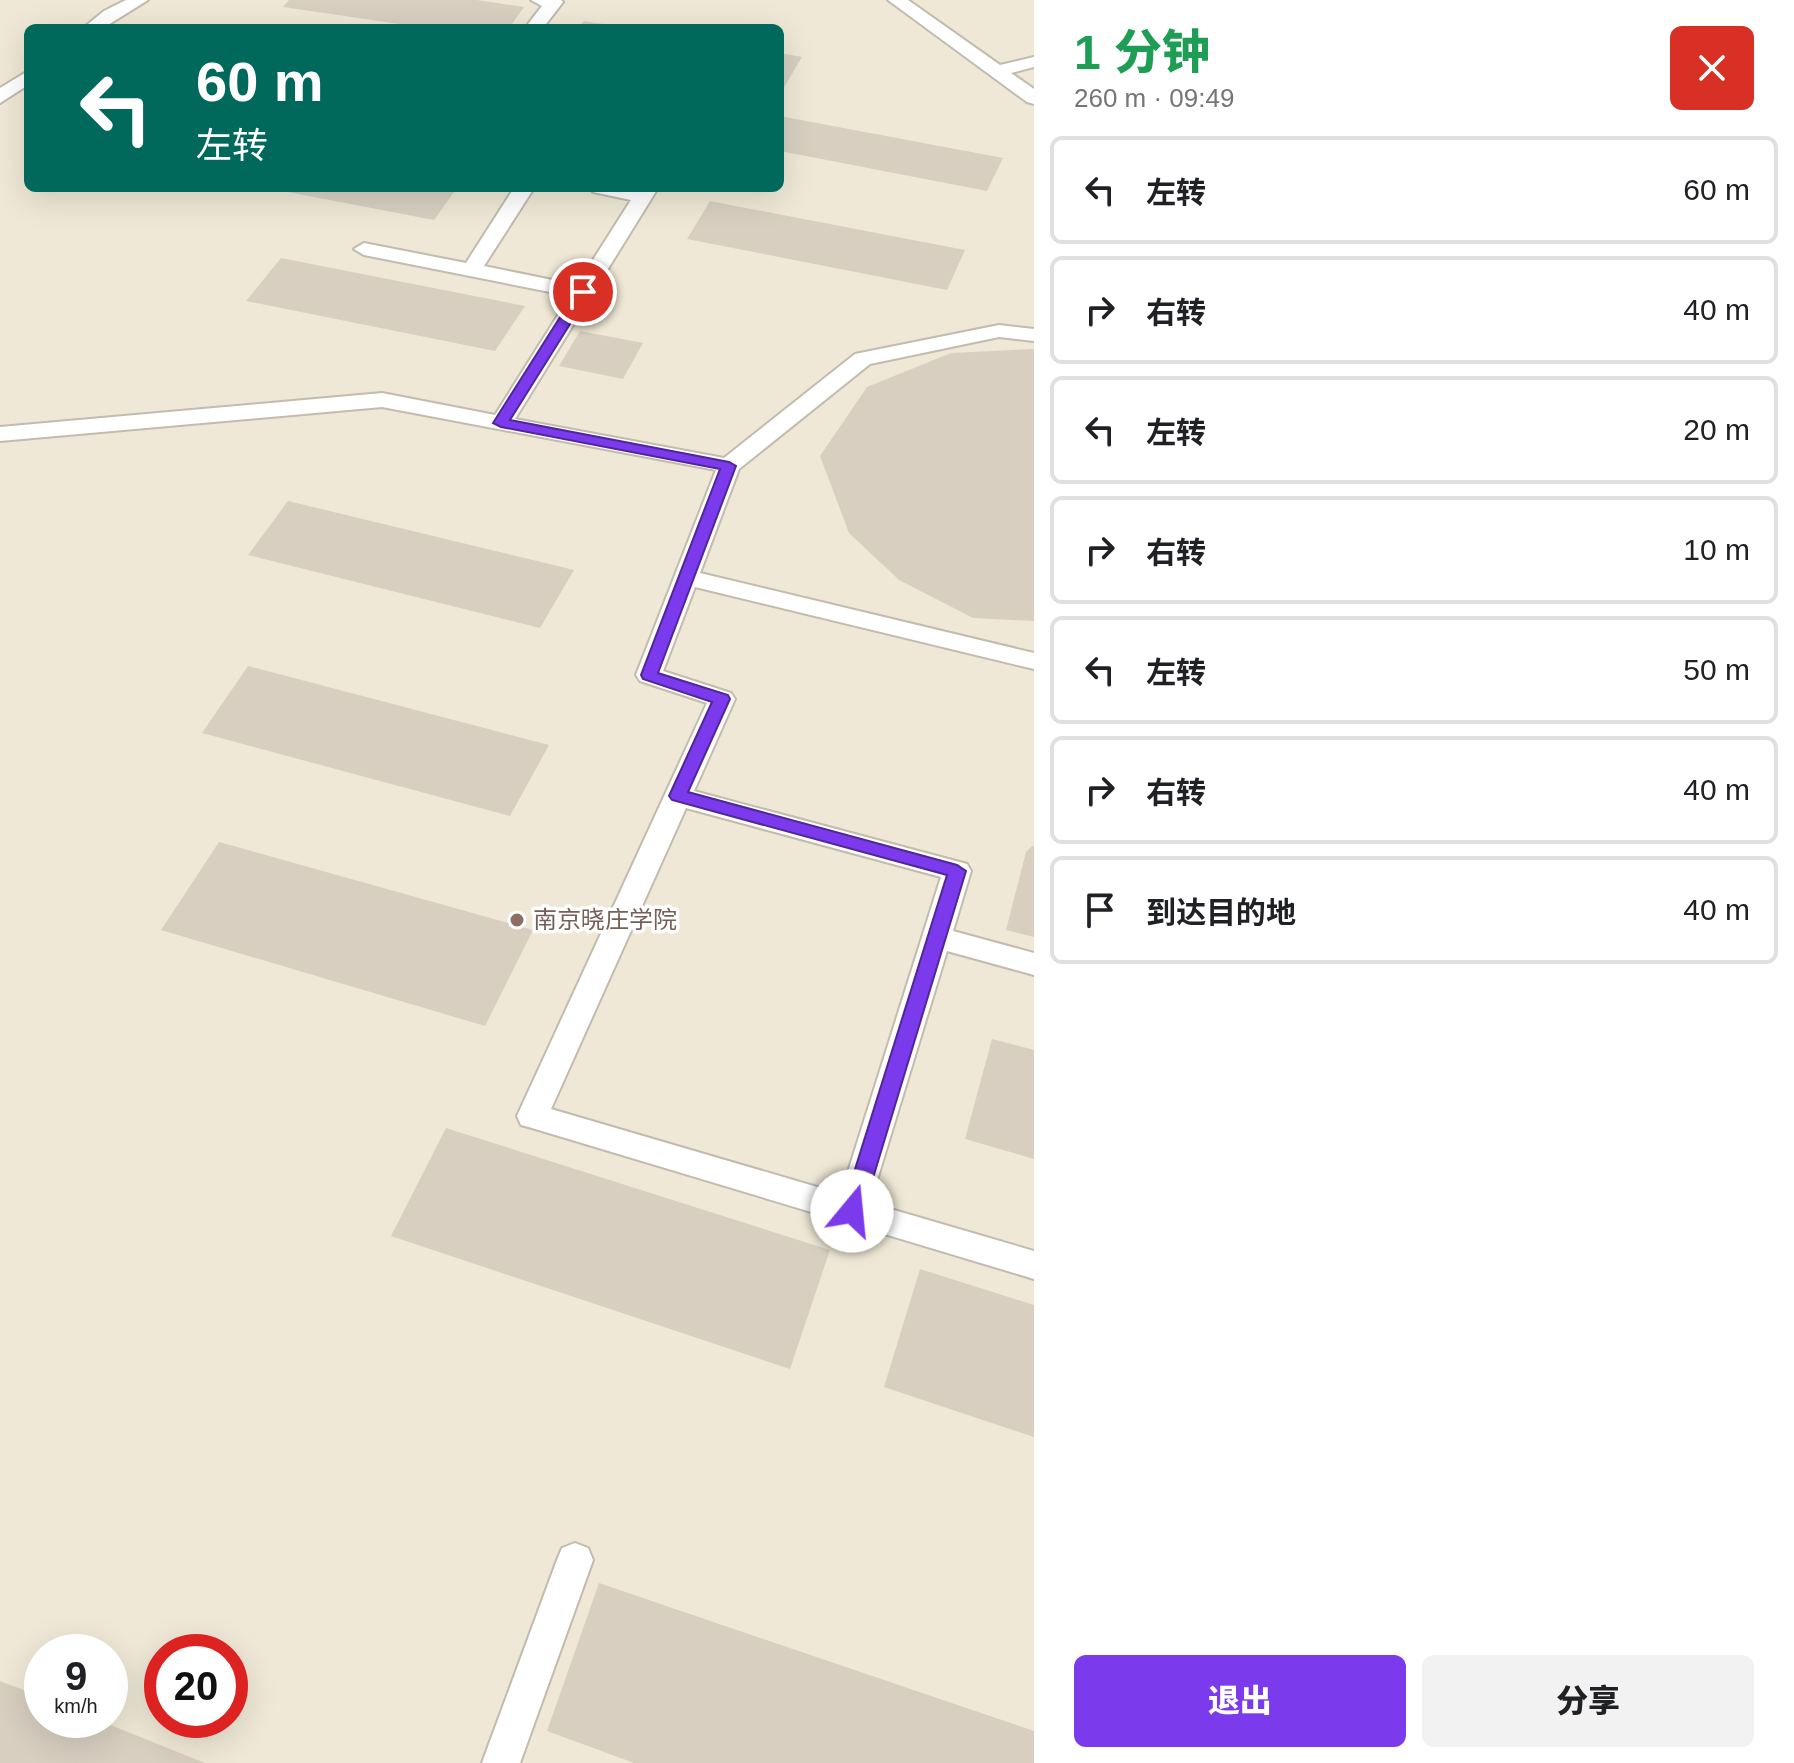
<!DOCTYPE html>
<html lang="zh">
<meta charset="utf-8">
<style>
body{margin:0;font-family:Arial,"Noto Sans SC",sans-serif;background:#f2f2f2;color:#202124;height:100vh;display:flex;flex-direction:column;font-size:30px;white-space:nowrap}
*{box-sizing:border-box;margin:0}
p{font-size:26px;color:#757577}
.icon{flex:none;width:44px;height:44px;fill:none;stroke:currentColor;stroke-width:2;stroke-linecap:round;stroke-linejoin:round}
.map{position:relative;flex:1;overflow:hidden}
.details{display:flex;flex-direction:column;background:#fff;width:760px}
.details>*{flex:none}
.banner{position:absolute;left:24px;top:24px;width:760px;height:168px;border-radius:12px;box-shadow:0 8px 32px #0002;background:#00695c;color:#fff;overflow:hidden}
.speed{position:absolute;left:24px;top:1634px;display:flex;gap:16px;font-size:40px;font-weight:700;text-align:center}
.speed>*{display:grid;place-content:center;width:104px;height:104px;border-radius:50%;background:#fff;box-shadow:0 8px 32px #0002;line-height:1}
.speed small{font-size:20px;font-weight:400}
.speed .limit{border:12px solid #d22;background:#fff;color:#111}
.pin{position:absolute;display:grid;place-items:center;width:68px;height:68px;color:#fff;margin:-34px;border:4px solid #fff;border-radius:50%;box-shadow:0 2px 8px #0007}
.me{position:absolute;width:88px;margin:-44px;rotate:17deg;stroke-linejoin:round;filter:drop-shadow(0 0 6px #0008)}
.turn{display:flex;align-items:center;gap:28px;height:168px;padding:0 40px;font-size:36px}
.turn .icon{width:104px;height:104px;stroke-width:2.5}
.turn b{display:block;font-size:56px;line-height:68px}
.round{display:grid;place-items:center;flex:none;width:84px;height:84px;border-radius:12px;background:#f2f2f2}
.summary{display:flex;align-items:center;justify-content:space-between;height:136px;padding:0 40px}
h1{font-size:48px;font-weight:800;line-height:60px;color:#1e9e55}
.primary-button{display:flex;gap:16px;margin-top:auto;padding:16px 40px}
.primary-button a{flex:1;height:92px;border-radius:12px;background:#7c3aed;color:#fff;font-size:32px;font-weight:800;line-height:92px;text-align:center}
.primary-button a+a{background:#f2f2f2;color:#202124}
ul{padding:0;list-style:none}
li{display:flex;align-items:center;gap:24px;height:108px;margin:0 16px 12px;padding:0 24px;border:4px solid #e0e0e0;border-radius:12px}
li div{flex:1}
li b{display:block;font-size:30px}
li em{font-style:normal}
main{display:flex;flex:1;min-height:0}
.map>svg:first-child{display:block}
.education{fill:#efe8d6;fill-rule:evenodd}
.building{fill:#d8cfc1}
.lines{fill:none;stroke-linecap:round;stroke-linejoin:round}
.lane-casing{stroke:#c2bbae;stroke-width:4}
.lane{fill:#fff;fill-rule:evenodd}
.route{fill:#7c3aed;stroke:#51269a;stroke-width:2}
.education-dot{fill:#8d6e63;stroke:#fff;stroke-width:3}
.labels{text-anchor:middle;stroke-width:7;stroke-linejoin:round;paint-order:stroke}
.education-label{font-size:24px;fill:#785e54;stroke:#fff;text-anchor:start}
</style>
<main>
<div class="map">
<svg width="1034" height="1763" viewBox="0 0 1034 1763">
<rect width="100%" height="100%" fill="#f6f3ec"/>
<path class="education" d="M0 0H1034V1763H0ZM28 28H780V188H28ZM42 1652H110V1720H42ZM162 1652H230V1720H162Z"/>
<g class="building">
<polygon points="289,0 477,0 524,7 509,28 426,28 283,7"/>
<polygon points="584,21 616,26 616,28 578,28"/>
<polygon points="780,53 802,57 783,89 780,89"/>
<polygon points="780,116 1003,158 987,191 780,151"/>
<polygon points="267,188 457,188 434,220"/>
<polygon points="710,201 965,250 947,290 687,239"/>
<polygon points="281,258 525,306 495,351 246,301"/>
<polygon points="580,331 643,343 623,379 559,366"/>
<polygon points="1034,349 1034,621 973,618 899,580 849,533 820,456 867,387 951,353"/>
<polygon points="288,501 574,570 540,628 248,555"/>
<polygon points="248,666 549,745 510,816 202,733"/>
<polygon points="219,842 533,930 485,1026 161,930"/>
<polygon points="1032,846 1034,846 1034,937 1006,930 1026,852"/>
<polygon points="992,1039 1034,1050 1034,1159 965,1139"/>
<polygon points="446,1128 830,1250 790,1369 391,1236"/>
<polygon points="920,1269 1034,1305 1034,1437 884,1387"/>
<polygon points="599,1583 1034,1731 1034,1763 634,1763 547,1731"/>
<polygon points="0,1681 42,1697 42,1720 98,1720 205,1763 0,1763"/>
</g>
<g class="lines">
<g class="lane-casing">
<g id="lane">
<polygon points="126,0 148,0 103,28 83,28 104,11"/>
<polygon points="531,0 561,0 563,2 543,28 525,28 542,6"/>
<polygon points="888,0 908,0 1000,65 1034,57 1034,67 1011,73 1034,89 1034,104 1027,102"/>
<polygon points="28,71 28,85 0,103 0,88"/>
<path d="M514 188H534L484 266 577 285 631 200 593 192 590 188H658L515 419 724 458 855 354 999 325 1034 329V341L999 337 870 364 739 469 700 573 1034 653V669L695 587 663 671 731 693 735 699 694 791 967 864 971 871 953 931 1034 953V975L947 951 870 1203 1034 1251V1279L532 1128 521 1125 517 1116 707 703 640 681 636 675 716 470 382 407 0 441V427L382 393 495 415 570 296 364 255 354 249 364 243 466 263ZM686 808 941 877 841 1194 551 1109Z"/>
<polygon points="575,1543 588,1548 593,1560 520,1763 482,1763 557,1560 562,1548"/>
</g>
</g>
<use href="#lane" class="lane"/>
</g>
<polygon class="route" points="583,288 590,292 510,420 729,462 736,466 658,673 728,695 730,699 688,792 957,865 966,871 863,1211 860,1217 852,1220 845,1217 842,1211 947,875 672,800 669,796 712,702 643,679 641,675 720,469 501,427 493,423 576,292"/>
<circle class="education-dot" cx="517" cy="920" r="8"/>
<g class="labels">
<g class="education-label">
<text x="533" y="928">南京晓庄学院</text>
</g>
</g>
</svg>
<div class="speed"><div>9<small>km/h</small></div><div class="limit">20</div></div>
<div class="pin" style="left:583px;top:292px;background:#d93025"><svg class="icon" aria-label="arrive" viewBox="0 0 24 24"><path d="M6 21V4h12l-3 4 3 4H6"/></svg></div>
<svg class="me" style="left:852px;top:1211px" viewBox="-20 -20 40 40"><circle r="19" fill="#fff"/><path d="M0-13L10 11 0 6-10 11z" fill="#7c3aed"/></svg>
<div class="banner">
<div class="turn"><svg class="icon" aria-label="left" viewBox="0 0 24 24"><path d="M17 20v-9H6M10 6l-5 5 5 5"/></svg><div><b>60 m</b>左转</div></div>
</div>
</div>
<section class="details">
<div class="summary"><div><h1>1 分钟</h1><p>260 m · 09:49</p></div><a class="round" style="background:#d93025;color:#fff"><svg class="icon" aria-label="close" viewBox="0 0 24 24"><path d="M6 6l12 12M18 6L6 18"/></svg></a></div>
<ul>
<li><svg class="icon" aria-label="left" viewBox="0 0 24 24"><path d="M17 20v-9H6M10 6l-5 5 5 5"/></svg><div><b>左转</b></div><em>60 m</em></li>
<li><svg class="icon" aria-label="right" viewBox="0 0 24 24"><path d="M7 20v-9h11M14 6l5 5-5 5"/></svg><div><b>右转</b></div><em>40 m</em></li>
<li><svg class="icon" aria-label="left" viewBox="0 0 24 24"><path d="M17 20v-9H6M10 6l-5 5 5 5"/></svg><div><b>左转</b></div><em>20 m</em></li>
<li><svg class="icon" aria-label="right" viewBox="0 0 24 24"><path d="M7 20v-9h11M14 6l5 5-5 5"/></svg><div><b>右转</b></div><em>10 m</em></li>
<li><svg class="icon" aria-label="left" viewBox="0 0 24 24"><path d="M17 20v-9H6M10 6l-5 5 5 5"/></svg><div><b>左转</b></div><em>50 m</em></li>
<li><svg class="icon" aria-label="right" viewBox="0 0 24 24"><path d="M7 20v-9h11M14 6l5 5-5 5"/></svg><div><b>右转</b></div><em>40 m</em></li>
<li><svg class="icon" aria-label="arrive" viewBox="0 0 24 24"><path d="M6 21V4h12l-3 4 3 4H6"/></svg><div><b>到达目的地</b></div><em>40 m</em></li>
</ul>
<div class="primary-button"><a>退出</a><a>分享</a></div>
</section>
</main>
